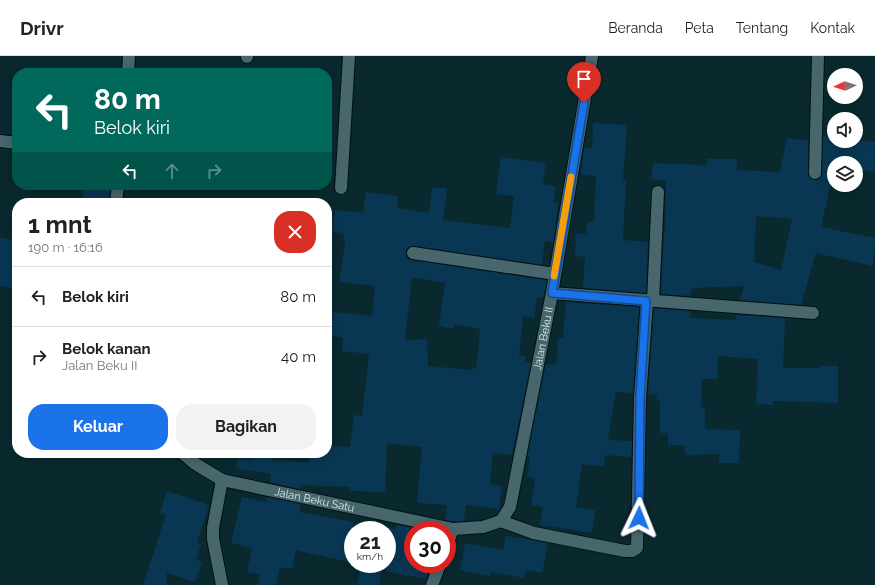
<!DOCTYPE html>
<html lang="id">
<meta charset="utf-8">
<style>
body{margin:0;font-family:Raleway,sans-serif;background:#f2f2f2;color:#222;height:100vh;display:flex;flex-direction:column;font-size:15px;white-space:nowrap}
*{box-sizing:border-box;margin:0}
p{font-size:13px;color:#767676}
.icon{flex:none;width:22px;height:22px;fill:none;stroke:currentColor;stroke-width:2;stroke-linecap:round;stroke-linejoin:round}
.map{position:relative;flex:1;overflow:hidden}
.drawer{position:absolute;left:12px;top:142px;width:320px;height:260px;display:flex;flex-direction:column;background:#fff;border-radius:16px;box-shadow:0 2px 10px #0003}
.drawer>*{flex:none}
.banner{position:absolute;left:12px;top:12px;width:320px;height:122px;border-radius:16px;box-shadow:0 2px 10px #0003;background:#00695c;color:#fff;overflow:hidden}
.needle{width:26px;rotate:266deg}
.fabs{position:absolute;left:827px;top:12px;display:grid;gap:8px}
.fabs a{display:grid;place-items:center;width:36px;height:36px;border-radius:50%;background:#fff;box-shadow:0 2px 10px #0003;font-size:20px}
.speed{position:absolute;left:344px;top:465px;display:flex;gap:8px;font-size:20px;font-weight:700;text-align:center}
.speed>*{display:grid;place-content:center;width:52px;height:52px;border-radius:50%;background:#fff;box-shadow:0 2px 10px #0003;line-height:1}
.speed small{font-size:10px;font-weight:400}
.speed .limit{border:6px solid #d22;background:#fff;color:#111}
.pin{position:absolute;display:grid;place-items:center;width:34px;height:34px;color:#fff;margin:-41px -17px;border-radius:50% 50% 50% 0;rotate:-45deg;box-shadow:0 0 4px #0007}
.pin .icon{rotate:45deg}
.me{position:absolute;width:44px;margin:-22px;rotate:2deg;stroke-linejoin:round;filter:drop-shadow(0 0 3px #0008)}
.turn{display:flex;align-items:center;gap:14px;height:84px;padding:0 16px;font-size:18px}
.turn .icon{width:52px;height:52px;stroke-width:2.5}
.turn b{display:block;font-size:28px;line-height:34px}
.lanes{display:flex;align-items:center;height:38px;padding:0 16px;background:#0003;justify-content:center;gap:20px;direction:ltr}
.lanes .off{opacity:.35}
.round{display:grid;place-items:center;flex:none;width:42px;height:42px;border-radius:16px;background:#f2f2f2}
.headline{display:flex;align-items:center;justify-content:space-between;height:68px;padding:0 16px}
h1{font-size:24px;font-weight:700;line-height:30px}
.cta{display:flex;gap:8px;margin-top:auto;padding:8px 16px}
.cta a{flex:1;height:46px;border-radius:16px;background:#1a73e8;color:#fff;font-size:16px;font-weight:700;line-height:46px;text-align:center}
.cta a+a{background:#f2f2f2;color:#222}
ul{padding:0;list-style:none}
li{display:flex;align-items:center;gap:12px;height:60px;padding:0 16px;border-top:1px solid #e0e0e0}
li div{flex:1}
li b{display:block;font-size:15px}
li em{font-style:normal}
header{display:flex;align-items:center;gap:24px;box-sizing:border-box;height:56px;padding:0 20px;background:#fff;border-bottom:1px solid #e0e0e0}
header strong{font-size:19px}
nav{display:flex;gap:22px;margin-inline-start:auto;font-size:14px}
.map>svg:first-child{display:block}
.building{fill:#093753;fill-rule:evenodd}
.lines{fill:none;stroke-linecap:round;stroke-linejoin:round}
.minor-casing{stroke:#001114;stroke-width:14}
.minor{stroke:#48676d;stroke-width:12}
.route-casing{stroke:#114b97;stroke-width:10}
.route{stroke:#1a73e8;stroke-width:7}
.slow{stroke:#f59e0b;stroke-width:7}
.labels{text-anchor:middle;stroke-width:4;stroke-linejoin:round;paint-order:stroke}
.street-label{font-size:11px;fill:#d5e6e9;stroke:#09292e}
</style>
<header>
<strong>Drivr</strong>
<nav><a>Beranda</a><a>Peta</a><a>Tentang</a><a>Kontak</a></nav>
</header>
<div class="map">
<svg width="875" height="529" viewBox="0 0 875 529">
<rect width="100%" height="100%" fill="#09292e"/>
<g class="building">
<polygon points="593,67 627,69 623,124 626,124 623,184 648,186 646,237 583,232 585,201 575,200 576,178 586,178 587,166 594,166 596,120 581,119 584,92 592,93"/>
<path d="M823 80 834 81V85H856V84L875 86V116L861 114 860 124H856V107H834V121H832L821 171 875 182 873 210 816 197 801 249 740 244 744 230 694 232 691 233 690 240 661 238 664 177H665L666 125 651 123 653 107 707 109V103H737V114L780 116 787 82 808 85V117L811 123 815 124 819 123 822 118ZM756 160 792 163 781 214 754 206Z"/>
<path d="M501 101 546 107 543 128 555 130 554 146H558L555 174 553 186 545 185 542 209 414 190 407 192 406 196 408 203 412 204 547 224 543 242 537 241 534 262 523 260 519 299 526 300 525 306 531 307 512 399 493 397 490 428 502 430 499 453 466 449 464 465H454L445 464 447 449 417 447 422 391 387 387 385 436 349 435V431L301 429 300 433 270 426 271 418 236 412 237 403 253 404 254 397H272L271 405 309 406V397H327V390L350 391 354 359 362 360 369 298 342 295 343 281 330 280 333 256 372 260 375 230 339 226 345 189 343 177 332 176 335 154 363 157 366 136 398 140 397 152 429 157 432 131 447 133 443 164 510 172 514 140 496 138ZM412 221 445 227 439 270 453 273 454 268 480 273 476 313 472 312V314L428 310 427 283 405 284Z"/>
<polygon points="84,129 110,132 109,147 82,147"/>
<polygon points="0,182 17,184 17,233 0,230"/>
<polygon points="566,246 639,251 633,337 616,336 608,384 632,385 631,401 605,399 604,411 582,408 576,451 595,454 592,477 540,469 543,451 531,449 535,422 527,421 530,401 527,401 546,308 556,309 558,282 563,282"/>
<polygon points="654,252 690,255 690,262 736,264 736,259 785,262 783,312 820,312 820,310 838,310 838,347 773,345 773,349 756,348 758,303 718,300 717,323 702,323 701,352 705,352 705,373 740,374 739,407 719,407 719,398 685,399 684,389 668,389 668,377 660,377 660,345 657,345 657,339 648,338"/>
<polygon points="167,435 209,449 197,487 201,488 196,504 202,506 195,526 167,517 166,529 143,529 166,459 160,457"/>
<polygon points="242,441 266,446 267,441 300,448 300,456 353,466 353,507 296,494 292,513 280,511 276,529 258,529 260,518 247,516 252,492 231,487"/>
<polygon points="396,469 413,472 413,508 430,508 426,523 385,515 387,508 387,471 396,473"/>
<polygon points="506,480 548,487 542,517 526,514 524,522 491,516 490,520 460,514 465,487 503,494"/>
<polygon points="361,508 383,508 379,529 357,529"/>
</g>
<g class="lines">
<g class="minor-casing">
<g id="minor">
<polyline points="247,1 247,0"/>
<polyline points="128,17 129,0"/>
<polyline points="0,85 17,87"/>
<polyline points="815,117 818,0"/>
<polyline points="341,132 349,0"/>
<polyline points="116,147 118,129"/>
<polyline points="413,197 555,218"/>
<polyline points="552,237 813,257"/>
<polyline points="653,245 658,136"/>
<path id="s1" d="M182 397 194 407 222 424 453 473 483 471 501 465 510 451 552 237 592 0"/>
<polyline points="501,465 534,477 625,495 632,495 637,492 640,342 647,245"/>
<polyline points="447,489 453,473"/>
<polyline points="222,529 213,483 213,472 222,424"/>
<polyline points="432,529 440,508"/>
</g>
</g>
<use href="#minor" class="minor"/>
</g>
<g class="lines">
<g class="route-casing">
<polyline id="route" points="584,47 552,237 646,245 640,342 639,462"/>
</g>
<use href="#route" class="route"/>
<polyline class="slow" points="554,220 571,121"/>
</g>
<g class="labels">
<g class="street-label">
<text dy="4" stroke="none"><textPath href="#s1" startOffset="522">Jalan Beku II</textPath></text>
<text dy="4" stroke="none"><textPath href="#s1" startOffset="143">Jalan Beku Satu</textPath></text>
</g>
</g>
</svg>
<div class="fabs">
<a><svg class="needle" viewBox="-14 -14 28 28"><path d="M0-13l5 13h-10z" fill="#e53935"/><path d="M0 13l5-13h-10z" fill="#767676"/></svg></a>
<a><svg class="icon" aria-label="sound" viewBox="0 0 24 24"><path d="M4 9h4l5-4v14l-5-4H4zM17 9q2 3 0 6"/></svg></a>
<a><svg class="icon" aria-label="layers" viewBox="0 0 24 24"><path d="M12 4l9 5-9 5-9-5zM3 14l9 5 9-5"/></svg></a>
</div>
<div class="speed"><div>21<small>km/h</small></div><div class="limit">30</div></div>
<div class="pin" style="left:584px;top:47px;background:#d93025"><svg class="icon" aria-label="arrive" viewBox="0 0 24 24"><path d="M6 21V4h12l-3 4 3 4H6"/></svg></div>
<svg class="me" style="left:639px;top:462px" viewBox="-20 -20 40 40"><path d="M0-17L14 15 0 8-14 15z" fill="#1a73e8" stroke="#fff" stroke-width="4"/></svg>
<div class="banner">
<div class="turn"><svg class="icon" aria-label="left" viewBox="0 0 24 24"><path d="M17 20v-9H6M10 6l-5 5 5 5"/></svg><div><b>80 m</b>Belok kiri</div></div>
<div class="lanes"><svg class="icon" aria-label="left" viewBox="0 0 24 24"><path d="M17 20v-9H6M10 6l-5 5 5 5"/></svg><svg class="icon off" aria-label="ahead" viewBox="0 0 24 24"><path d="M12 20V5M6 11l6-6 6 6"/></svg><svg class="icon off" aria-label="right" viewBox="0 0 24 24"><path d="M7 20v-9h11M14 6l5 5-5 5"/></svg></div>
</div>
<section class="drawer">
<div class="headline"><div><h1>1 mnt</h1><p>190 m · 16:16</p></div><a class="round" style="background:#d93025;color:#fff"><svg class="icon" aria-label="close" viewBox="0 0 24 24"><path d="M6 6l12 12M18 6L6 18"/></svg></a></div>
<ul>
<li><svg class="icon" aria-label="left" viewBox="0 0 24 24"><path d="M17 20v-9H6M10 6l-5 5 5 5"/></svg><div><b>Belok kiri</b></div><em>80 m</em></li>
<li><svg class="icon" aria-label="right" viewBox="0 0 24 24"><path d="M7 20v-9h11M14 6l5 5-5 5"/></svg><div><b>Belok kanan</b><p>Jalan Beku II</p></div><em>40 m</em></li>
</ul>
<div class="cta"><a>Keluar</a><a>Bagikan</a></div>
</section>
</div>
